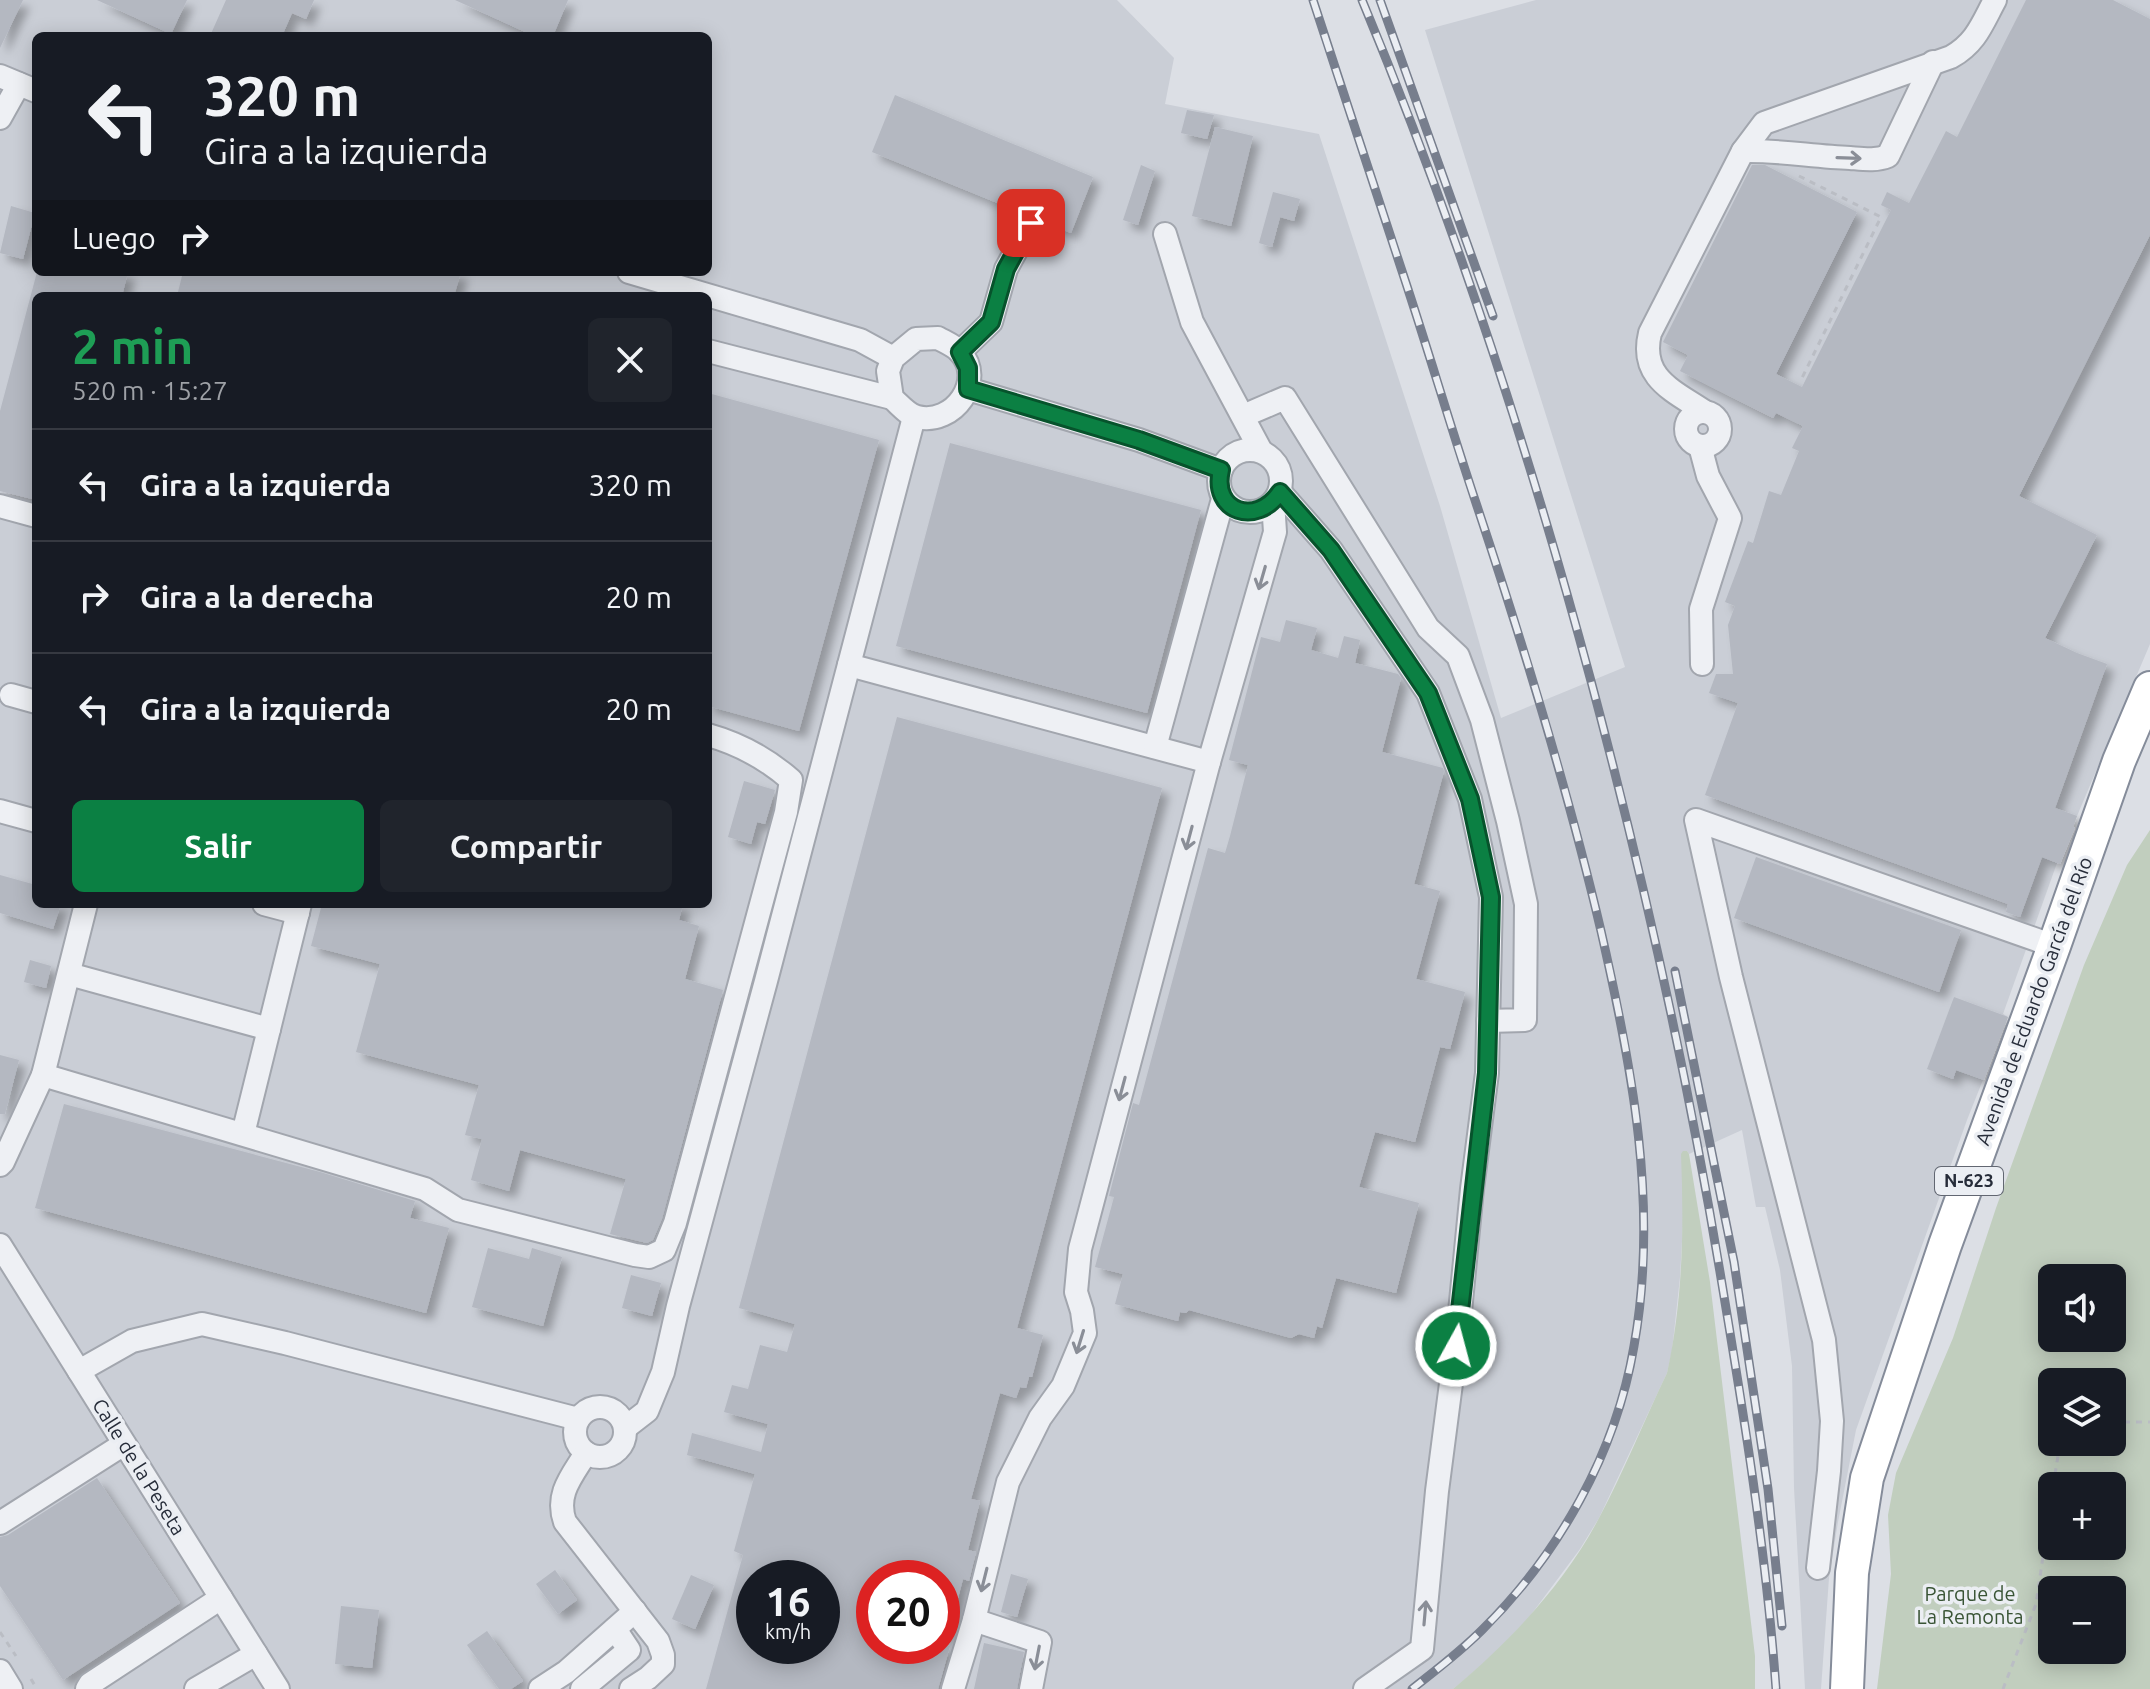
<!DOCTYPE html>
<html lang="es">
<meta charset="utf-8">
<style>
body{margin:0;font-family:Ubuntu,sans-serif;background:#20242c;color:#f1f3f6;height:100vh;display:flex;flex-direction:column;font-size:30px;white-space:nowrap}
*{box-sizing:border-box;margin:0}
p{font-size:26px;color:#9ea1a6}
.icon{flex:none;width:44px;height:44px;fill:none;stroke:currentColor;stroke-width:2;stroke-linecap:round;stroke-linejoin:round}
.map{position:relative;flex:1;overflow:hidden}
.drawer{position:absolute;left:32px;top:292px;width:680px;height:616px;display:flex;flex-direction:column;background:#171b24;border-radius:12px;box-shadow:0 4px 20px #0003}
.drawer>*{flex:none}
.banner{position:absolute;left:32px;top:32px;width:680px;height:244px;border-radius:12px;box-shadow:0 4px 20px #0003;background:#171b24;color:#f1f3f6;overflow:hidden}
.fabs{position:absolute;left:2038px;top:1264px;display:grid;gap:16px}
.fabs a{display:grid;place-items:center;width:88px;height:88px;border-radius:12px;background:#171b24;box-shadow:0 4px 20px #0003;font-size:40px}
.speed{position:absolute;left:736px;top:1560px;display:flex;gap:16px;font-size:40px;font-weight:700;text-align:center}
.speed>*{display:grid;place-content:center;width:104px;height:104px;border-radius:50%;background:#171b24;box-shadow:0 4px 20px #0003;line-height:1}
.speed small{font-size:20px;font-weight:400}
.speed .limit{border:12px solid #d22;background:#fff;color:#111}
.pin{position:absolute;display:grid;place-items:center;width:68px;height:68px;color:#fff;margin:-34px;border-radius:16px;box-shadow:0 4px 12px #0006}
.me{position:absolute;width:88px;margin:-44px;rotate:7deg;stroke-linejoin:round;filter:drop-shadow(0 0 6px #0008)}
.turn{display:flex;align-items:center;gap:28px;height:168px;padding:0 40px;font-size:36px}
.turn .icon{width:104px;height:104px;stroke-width:2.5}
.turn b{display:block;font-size:56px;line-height:68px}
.then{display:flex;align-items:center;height:76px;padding:0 40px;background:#0003;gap:16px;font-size:30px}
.round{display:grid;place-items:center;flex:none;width:84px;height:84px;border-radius:12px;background:#20242c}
.headline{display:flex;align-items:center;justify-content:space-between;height:136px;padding:0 40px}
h1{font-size:48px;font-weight:700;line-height:60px;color:#1e9e55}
.button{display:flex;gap:16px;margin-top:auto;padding:16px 40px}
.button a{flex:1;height:92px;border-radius:12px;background:#0b8043;color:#fff;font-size:32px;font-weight:700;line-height:92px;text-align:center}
.button a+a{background:#20242c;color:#f1f3f6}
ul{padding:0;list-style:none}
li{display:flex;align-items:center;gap:24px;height:112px;padding:0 40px;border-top:2px solid #363941}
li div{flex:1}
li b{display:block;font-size:30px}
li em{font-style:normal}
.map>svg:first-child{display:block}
.built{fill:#caced6;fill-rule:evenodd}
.green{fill:#c1cebe;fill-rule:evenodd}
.building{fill:#b4b8c1;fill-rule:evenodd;filter:url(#shadow)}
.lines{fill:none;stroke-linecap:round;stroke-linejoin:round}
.minor-casing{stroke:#a2a6ae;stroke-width:26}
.highway-casing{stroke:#858c9a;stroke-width:36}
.path{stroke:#babdc4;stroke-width:3;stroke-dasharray:6 6;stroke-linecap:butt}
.minor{stroke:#eef0f4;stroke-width:22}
.highway{stroke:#fff;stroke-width:32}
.rail-casing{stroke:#777e8d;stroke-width:9}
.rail{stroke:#ebeef3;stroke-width:6;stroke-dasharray:18;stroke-linecap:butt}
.oneway{stroke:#8a8e97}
.route-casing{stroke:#07532c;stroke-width:20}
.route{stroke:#0b8043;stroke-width:14}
.labels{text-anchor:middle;stroke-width:7;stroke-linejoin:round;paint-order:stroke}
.shield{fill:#ebeef3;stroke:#626772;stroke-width:2}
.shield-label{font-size:18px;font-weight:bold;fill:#272d3a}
.street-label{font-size:20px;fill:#272d3a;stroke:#ebeef3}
.park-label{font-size:20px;fill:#395435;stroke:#ebeef3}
</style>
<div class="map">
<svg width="2150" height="1689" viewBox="0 0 2150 1689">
<defs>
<filter id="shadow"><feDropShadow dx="7" dy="7" stdDeviation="4" flood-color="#0004"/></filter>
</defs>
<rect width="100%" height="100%" fill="#dcdfe5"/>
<path class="built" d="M0 0H1117L1174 58 1165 104 1319 134 1440 506 1501 718 1625 667 1425 30 1536 0H2150V644L2077 816 2060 864 2057 863 2003 1014 2008 1017 1967 1120 1856 1430 1838 1522 1829 1578 1821 1689H1805L1794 1488 1792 1366 1780 1270 1765 1207H1756L1742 1130 1689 1154 1687 1151 1680 1277 1672 1351 1667 1373 1599 1518 1580 1549 1527 1620 1488 1660 1453 1689H0ZM36 36H708V272H36ZM36 296H708V904H36ZM754 1578H822V1646H754ZM874 1578H942V1646H874Z"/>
<g class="green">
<path d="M2150 830V1689H1877L1891 1574 1888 1515 1896 1473 1953 1338 1996 1208 2084 965 2127 865ZM2052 1278H2112V1338H2052ZM2052 1382H2112V1442H2052ZM2052 1486H2112V1546H2052ZM2052 1590H2112V1650H2052Z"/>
<path d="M1683 1151H1687L1689 1154 1710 1282 1755 1656V1689H1453C1509 1643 1565 1583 1599 1518 1624 1471 1644 1421 1667 1373 1683 1301 1684 1228 1681 1154Z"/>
</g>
<g class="building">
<polygon points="0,0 23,0 0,48"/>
<polygon points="97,0 187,0 171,34"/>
<polygon points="226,0 314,0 306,19 292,13 282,36 210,36"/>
<polygon points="455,0 568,0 553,36 534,36"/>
<polygon points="2026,0 2113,0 2150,19 2150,235 2019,496 2097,535 2045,638 2077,653 2107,664 2055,808 2077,816 2073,827 2075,828 2060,864 2042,857 2020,917 2006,912 2008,904 1705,795 1738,703 1709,693 1716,674 1733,674 1728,625 1735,606 1725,602 1748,541 1753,543 1769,491 1781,495 1799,451 1792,448 1803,426 1776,413 1773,418 1680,371 1688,355 1663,342 1752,165 1765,165 1857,212 1776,374 1802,387 1891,210 1881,205 1887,192 1909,203 1946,131 1957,137"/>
<polygon points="895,95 1093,177 1071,233 1045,223 1042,215 1037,210 1030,209 1022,213 872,152"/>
<polygon points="1187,110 1214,115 1207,139 1181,133"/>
<polygon points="1215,127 1253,136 1231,226 1192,216"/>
<polygon points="1141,165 1155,171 1138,225 1123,220"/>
<polygon points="1273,192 1300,199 1294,221 1280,217 1272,247 1259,243"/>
<polygon points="11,206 35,213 23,259 0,253"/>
<polygon points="37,272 128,272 122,296 36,296 36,500 0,491 0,411"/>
<polygon points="183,272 461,272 454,296 177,296"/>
<polygon points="708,393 879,440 799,731 708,706"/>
<polygon points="950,443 1201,510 1147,713 896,646"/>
<polygon points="1286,620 1317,628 1311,650 1338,658 1344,636 1360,640 1355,663 1398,674 1401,678 1382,752 1443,768 1444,771 1414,884 1440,891 1416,979 1465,992 1450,1049 1440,1047 1415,1142 1375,1132 1359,1187 1419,1203 1396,1293 1336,1278 1322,1328 1317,1326 1314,1338 1299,1334 1291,1338 1189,1310 1186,1313 1180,1312 1178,1321 1115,1304 1123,1274 1095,1267 1114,1197 1109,1196 1133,1103 1139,1105 1208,848 1225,853 1230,836 1248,765 1229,760 1261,637 1280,642"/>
<path d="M897 717 1162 788 1017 1328 1043 1335 1032 1377H1029L1026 1388 1020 1387 1016 1398 1000 1393 971 1499 980 1501 968 1550 976 1552 969 1581 963 1579 947 1640H942V1578H874V1646H950L938 1689H706L743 1555 734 1551 755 1474 687 1455 692 1433 761 1452 768 1424 724 1412 732 1385 748 1389 760 1345 787 1352 795 1324 739 1308ZM754 1578H822V1646H754Z"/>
<polygon points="744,781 775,790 765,824 757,822 751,844 728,837"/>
<polygon points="1756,857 1961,930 1939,992 1734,918"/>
<polygon points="0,875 36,885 36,904 61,904 53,929 0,913"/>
<polygon points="322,904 683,904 679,920 699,926 685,979 723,990 662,1219 653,1240 647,1243 610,1234 626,1179 520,1150 509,1191 471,1180 482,1139 465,1135 479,1085 356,1052 380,964 311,946"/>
<polygon points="30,960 51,966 46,988 24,982"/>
<polygon points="1954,997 2008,1017 1984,1080 1956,1070 1953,1079 1927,1069"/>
<polygon points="0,1055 19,1060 5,1114 0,1114"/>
<polygon points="64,1104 320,1172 415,1201 410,1218 449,1228 426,1313 35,1208"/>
<polygon points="488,1248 529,1259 532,1248 562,1257 543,1326 472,1307"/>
<polygon points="631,1275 661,1283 652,1316 622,1308"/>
<polygon points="97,1478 180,1603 63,1680 0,1586 0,1537 8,1535"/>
<polygon points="555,1570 577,1600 558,1614 536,1584"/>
<polygon points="1011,1574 1028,1579 1017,1617 1001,1612"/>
<polygon points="691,1575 714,1585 695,1629 672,1619"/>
<polygon points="341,1606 379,1610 372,1668 335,1664"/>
<polygon points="487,1631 523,1681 511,1689 499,1689 467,1645"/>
<polygon points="984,1643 1024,1652 1017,1689 974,1689"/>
</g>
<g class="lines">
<g class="minor-casing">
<g id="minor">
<polyline points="0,76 36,91"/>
<polyline points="0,118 19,84"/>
<path d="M1743 151C1779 150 1815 157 1850 158 1863 159 1876 161 1888 156L1933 62"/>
<polyline points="1165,234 1192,322 1261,451"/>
<polyline points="629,272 860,340 893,358"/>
<path d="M938 338C945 342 955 346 960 352 986 380 954 426 917 417 908 415 899 404 892 398L888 371 893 358 916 339Z"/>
<polyline points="708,351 892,398"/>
<polyline points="960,352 991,322 1006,269 1031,223"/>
<polyline points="968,389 1139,440 1221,470"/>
<path d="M1705 412C1674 391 1639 378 1650 333L1743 151 1764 123 1951 57C1976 43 1982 24 1995 0"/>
<circle cx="1703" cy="429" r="17"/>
<polyline points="1243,416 1285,398 1428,628 1458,656 1482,720 1508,821 1526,904 1525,1020 1488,1021"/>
<polyline points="1700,446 1708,476 1730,518 1701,609 1702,664"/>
<circle cx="1250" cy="481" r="31"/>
<polyline points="1280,492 1331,550 1428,693 1470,799 1491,897 1487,1073 1472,1189 1459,1322 1437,1491 1422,1649 1365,1689"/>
<polyline points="0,506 36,516"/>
<polyline points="849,665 1209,762"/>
<polyline points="11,695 36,702"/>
<polyline points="1155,747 1223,499"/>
<polyline points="0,811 36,821"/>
<polyline points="264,904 298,913"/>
<polyline points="69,974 269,1029"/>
<path d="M43 1075 425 1189 458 1210 635 1255 649 1257 664 1250 675 1223 786 812 791 780C766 758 740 744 708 735"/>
<polyline points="243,1134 300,904"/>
<polyline points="0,1165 3,1162 43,1075 86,904"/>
<polyline points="0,1245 278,1689"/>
<polyline points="79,1371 132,1341 202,1324 285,1343 578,1419"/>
<circle cx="600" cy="1432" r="25"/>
<polyline points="625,1428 647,1411 663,1372 678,1306 766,981 914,417"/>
<path d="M586 1453C572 1476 555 1494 565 1522L658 1641 663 1655V1664L648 1678 631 1689"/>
<polyline points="0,1523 124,1444"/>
<polyline points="1818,1568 1829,1471 1832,1421 1824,1340 1731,977 1696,820 2054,946"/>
<polyline points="974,1620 1040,1642 1031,1689"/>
<polyline points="0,1671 11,1689"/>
<polyline points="87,1689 90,1684 221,1598"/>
<polyline points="196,1689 256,1654"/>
<polyline points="540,1689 566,1672 635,1611"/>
<polyline points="582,1689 629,1650 615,1629"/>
<polyline points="953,1689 974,1620 1008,1482 1040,1418 1063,1386 1085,1333 1082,1311 1076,1292 1080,1249 1209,762 1275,532 1273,502"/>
</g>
</g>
<g class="highway-casing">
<polyline id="highway" points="1847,1689 1852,1573 1867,1478 1945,1245 2054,946 2119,761 2150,688"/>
</g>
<g class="path">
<polyline points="1799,176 1881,217 1801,380"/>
<polyline points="2112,1422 2150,1422"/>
<polyline points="2053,1486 2058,1456 2066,1442"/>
<polyline points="0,1632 16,1656"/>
<polyline points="31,1679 37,1689"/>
<polyline points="2003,1689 2036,1604 2052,1495"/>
</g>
<use href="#minor" class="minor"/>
<use href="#highway" class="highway"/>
<g class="rail-casing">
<g id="rail">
<path d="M1313 0C1342 89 1372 179 1401 268 1427 346 1450 425 1476 503 1523 644 1567 786 1601 931 1632 1067 1659 1206 1634 1346 1616 1453 1559 1554 1482 1630 1460 1652 1436 1670 1412 1689"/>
<path d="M1362 0C1454 221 1529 450 1591 681 1643 876 1687 1073 1720 1272 1743 1410 1766 1549 1776 1689"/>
<polyline points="1380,0 1493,316"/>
<polyline points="1675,971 1734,1262 1768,1489 1782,1626"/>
</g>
</g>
<use href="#rail" class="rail"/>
</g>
<defs><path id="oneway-shaft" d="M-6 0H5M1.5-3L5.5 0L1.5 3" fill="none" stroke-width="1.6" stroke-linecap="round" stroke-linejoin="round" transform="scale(2)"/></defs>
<g class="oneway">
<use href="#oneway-shaft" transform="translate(1849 158) rotate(2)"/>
<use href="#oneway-shaft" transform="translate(1262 578) rotate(106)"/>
<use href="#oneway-shaft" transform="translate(1189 838) rotate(105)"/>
<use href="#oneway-shaft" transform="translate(1122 1089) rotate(105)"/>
<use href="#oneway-shaft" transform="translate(1080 1342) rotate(107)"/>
<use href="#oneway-shaft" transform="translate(984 1580) rotate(104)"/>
<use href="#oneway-shaft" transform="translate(1425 1613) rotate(-85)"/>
<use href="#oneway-shaft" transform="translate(1037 1658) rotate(101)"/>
</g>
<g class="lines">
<g class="route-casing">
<path id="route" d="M1031 223 1006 269 991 322 960 352 968 368V389L1139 440 1221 470C1211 512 1257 527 1280 492L1331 550 1428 693 1470 799 1491 897 1487 1073 1456 1346"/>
</g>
<use href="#route" class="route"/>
</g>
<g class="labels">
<rect class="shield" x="1935" y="1167" width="68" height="28" rx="6"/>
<g class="shield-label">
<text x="1969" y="1187">N-623</text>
</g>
<g class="street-label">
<text transform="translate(2034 1001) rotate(-70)" y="7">Avenida de Eduardo García del Río</text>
<text transform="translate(139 1467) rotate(58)" y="7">Calle de la Peseta</text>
</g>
<g class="park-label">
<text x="1970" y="1601">Parque de<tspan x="1970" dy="23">La Remonta</tspan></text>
</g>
</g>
</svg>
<div class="fabs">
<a><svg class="icon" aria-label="sound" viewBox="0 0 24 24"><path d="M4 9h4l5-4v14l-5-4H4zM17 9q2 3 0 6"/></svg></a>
<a><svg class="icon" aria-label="layers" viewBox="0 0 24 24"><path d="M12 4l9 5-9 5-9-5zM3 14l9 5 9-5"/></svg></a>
<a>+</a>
<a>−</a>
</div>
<div class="speed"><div>16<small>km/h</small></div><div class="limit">20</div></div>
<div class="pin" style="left:1031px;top:223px;background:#d93025"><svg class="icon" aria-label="arrive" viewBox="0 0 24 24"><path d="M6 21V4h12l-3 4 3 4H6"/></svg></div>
<svg class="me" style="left:1456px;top:1346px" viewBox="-20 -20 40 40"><circle r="17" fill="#0b8043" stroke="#fff" stroke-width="3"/><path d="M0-11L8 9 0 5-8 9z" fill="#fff"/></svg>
<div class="banner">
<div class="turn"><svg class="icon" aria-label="left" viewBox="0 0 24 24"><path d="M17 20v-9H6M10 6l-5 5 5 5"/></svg><div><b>320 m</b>Gira a la izquierda</div></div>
<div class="then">Luego<svg class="icon" aria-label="right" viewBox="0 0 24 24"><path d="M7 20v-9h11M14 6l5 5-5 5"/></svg></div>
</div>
<section class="drawer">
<div class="headline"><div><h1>2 min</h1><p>520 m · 15:27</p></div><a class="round"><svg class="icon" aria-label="close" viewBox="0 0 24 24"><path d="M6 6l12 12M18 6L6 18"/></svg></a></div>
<ul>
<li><svg class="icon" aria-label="left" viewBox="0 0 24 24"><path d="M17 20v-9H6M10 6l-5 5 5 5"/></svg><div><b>Gira a la izquierda</b></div><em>320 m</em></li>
<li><svg class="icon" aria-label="right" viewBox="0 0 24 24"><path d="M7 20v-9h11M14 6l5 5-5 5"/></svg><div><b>Gira a la derecha</b></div><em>20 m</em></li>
<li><svg class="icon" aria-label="left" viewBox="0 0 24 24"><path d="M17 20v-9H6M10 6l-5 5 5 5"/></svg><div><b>Gira a la izquierda</b></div><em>20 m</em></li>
</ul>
<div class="button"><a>Salir</a><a>Compartir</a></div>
</section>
</div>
